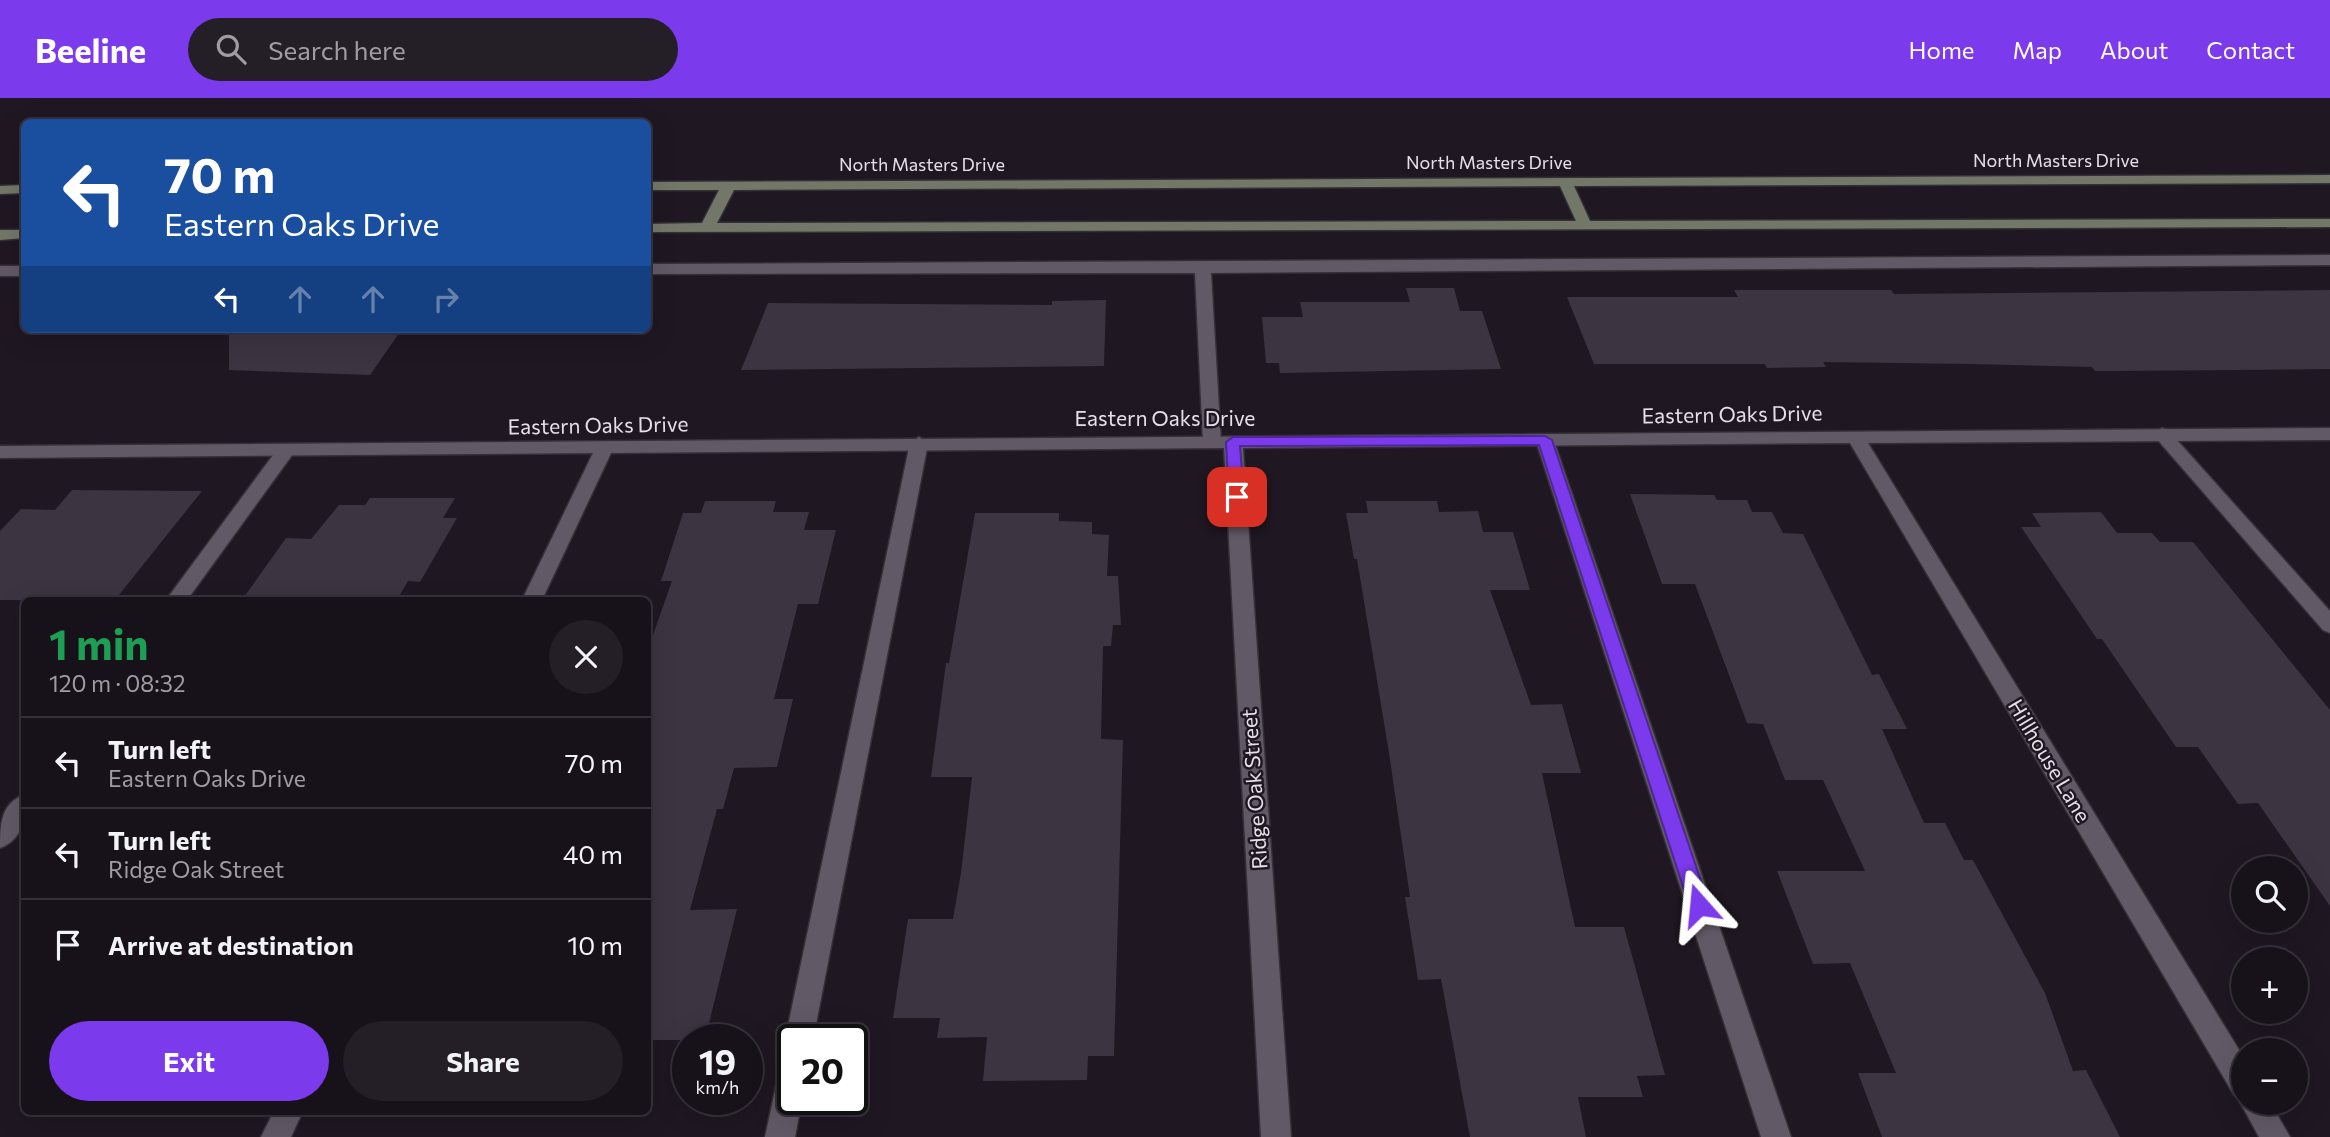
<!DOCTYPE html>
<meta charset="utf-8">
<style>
body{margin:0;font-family:Commissioner,sans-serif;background:#241f27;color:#f1f3f6;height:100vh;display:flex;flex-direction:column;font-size:26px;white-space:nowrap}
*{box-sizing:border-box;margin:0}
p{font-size:23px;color:#9e9da2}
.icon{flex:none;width:38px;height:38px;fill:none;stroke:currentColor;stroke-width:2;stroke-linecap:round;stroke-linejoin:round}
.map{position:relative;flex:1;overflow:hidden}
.drawer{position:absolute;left:21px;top:499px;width:630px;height:518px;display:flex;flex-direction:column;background:#17111a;border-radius:10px;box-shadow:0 7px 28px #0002,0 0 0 2px #363139}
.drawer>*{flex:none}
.guide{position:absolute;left:21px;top:21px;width:630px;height:214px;border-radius:10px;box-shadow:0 7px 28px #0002,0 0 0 2px #363139;background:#1a4fa0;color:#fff;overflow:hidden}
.controls{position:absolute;left:2231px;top:758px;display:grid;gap:14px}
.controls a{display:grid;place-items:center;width:77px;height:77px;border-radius:50%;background:#17111a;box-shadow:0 7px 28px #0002,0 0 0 2px #363139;font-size:35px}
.speed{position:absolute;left:672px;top:926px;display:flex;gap:14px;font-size:35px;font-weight:700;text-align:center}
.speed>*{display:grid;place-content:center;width:91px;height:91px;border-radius:50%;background:#17111a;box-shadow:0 7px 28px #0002,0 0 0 2px #363139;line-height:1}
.speed small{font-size:18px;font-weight:400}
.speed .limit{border:4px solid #111;border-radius:10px;background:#fff;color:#111}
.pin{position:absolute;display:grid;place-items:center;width:60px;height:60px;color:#fff;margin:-30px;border-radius:14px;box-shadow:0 4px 10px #0006}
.me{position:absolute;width:77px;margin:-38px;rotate:342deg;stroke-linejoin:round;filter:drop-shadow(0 0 5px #0008)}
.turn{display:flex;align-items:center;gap:24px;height:147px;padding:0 28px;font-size:32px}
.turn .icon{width:91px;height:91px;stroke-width:2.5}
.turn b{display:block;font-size:49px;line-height:60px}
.lanes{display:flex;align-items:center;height:66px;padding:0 28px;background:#0003;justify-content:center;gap:35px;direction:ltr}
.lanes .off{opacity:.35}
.round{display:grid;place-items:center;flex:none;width:74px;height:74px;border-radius:37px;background:#241f27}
.head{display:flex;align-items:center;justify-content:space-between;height:119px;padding:0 28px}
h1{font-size:42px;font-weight:700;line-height:52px;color:#1e9e55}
.primary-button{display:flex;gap:14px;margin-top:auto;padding:14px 28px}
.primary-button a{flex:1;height:80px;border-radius:42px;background:#7c3aed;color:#fff;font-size:28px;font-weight:700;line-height:80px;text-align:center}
.primary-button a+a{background:#241f27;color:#f1f3f6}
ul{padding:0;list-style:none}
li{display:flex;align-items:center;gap:21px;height:91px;padding:0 28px;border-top:2px solid #363139}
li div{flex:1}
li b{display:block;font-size:26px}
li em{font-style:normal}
header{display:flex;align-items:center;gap:42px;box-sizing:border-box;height:98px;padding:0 35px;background:#7c3aed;color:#fff}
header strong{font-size:33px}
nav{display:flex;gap:38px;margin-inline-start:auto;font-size:24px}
.search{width:490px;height:63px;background:#241f27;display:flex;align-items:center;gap:18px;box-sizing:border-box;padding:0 24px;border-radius:38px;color:#9e9da2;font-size:26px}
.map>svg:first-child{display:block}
.building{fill:#3c3440}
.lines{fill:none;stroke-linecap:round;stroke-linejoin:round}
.lane-casing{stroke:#343037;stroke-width:3}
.street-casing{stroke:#343037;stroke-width:3}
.secondary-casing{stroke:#343037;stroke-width:3}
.lane{fill:#625966;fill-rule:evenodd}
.street{fill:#625966;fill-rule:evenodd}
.secondary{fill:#737768;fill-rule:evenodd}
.route{fill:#7c3aed;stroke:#51269a;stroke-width:2}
.labels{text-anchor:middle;stroke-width:5;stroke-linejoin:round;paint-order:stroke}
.far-street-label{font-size:18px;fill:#e5e0e8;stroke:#1f1722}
.street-label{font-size:21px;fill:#e5e0e8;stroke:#1f1722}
</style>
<header>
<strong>Beeline</strong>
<div class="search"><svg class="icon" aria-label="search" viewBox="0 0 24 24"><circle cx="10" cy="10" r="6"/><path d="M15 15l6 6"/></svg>Search here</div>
<nav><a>Home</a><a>Map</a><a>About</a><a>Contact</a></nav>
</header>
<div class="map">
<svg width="2330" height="1039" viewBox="0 0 2330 1039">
<rect width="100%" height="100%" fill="#1f1722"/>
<g class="building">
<polygon points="1406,190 1454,190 1460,213 1482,213 1501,271 1280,275 1279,265 1266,265 1262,219 1303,219 1300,204 1410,204"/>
<polygon points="1734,192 1891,192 1894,196 2330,192 2330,271 2116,273 2095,273 2092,269 1969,266 1823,264 1826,269 1767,270 1765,266 1594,266 1567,199 1738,199"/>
<polygon points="1106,202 1104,268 741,272 768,205 1052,207 1052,203"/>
<polygon points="229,231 402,231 370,277 229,272"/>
<polygon points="72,392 202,393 115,502 0,502 0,433 21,411 55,412"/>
<polygon points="1630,396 1714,397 1717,402 1747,402 1752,414 1772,414 1783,435 1803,436 1872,577 1879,576 1907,631 1882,631 1924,725 1945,725 1964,762 1973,762 2045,895 2073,973 2086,972 2120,1039 1882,1039 1858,975 1896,975 1850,865 1813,866 1777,773 1865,773 1823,682 1785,682 1763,626 1747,625 1695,486 1662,486"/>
<polygon points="370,400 455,400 443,420 457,420 420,484 408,483 397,502 242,502 286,440 311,441 339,407 365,407"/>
<polygon points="705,403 776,403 773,414 809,414 804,432 836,432 818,506 798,506 774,601 793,601 777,669 734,670 723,711 717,711 690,812 737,811 705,942 648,942 648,551 672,483 661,483 683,415 701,415"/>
<polygon points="1366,403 1437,403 1439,414 1478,413 1483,434 1513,434 1530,492 1490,492 1531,607 1562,606 1581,675 1542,675 1575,829 1624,829 1665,977 1637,978 1643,999 1578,999 1586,1039 1470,1039 1441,881 1418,882 1405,799 1410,799 1389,655 1357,461 1354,461 1346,415 1368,415"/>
<polygon points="2101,414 2117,435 2152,435 2160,444 2193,444 2330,612 2330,808 2258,705 2238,706 2198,649 2176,649 2102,541 2097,541 2021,429 2041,429 2032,415"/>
<polygon points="975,415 1059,415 1059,423 1092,424 1092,436 1109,437 1107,478 1118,478 1121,527 1113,527 1111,548 1103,548 1101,641 1123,642 1114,958 1088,958 1087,982 983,983 987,939 937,940 940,920 893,920 908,821 953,821 961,775 972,679 931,679 946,565 949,565"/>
</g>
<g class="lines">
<g class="lane-casing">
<g id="lane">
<polygon points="2330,157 2330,167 1211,175 1221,344 1212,350 1203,344 1195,175 648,176 648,166"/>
<rect x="0" y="168" width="24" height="10"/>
<polygon points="2162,330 2168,332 2330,513 2330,535 2323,532 2156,340 2153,336"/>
<polygon points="1545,337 1554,343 1791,1039 1761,1039 1536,343"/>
<polygon points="919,339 928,345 813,942 793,942 793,953 785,942 910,345"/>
<polygon points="286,347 295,353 187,502 166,502 279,349"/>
<path d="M24 697C26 718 23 742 0 750 0 729 0 705 24 697Z"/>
<polygon points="793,961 793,1001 802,1001 795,1039 765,1039 779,974 783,964"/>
</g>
</g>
<g class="street-casing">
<g id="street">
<polygon points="2330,330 2330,342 1868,345 2244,960 2244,1004 2270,1004 2290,1039 2259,1039 2240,1004 2242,1000 2234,997 1850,345 1243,350 1291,1039 1261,1039 1224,350 611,355 542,502 522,502 593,355 0,360 0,348"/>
<polygon points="274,1013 303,1013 291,1039 261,1039"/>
</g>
</g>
<g class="secondary-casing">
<g id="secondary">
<path d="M2330 77V85L1574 88 1590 123 2330 121V129L648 134V126L702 125 719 92H648V84ZM1560 88 1576 123 717 125 734 92Z"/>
<polygon points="24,87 24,95 0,96 0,88"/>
<polygon points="0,132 24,132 24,140 0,142"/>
</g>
</g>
<use href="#lane" class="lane"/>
<use href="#street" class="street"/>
<use href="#secondary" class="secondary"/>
</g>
<polygon class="route" points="1545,338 1552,342 1709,807 1706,813 1699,815 1692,813 1689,807 1539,347 1240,348 1244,399 1237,404 1229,399 1226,344 1233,339"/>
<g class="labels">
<g class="far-street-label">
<text x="2056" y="69">North Masters Drive</text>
<text x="1489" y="71">North Masters Drive</text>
<text x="922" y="73">North Masters Drive</text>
</g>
<g class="street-label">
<text transform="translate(1732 317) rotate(-1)" y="7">Eastern Oaks Drive</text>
<text x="1165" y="328">Eastern Oaks Drive</text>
<text transform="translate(598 328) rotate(-1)" y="7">Eastern Oaks Drive</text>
<text transform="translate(2049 663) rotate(59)" y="7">Hillhouse Lane</text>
<text transform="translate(1255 691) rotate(-94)" y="7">Ridge Oak Street</text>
</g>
</g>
</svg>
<div class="controls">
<a><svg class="icon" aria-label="search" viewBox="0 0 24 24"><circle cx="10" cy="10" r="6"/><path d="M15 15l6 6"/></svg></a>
<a>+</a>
<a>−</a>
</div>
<div class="speed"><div>19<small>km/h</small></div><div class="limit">20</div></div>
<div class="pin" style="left:1237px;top:399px;background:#d93025"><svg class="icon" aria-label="arrive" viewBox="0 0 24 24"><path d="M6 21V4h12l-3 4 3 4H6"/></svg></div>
<svg class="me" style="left:1699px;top:807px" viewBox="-20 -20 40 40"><path d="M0-17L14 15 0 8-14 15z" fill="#7c3aed" stroke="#fff" stroke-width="4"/></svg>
<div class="guide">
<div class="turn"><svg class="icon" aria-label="left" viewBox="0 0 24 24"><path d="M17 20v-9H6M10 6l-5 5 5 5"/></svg><div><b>70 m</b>Eastern Oaks Drive</div></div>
<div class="lanes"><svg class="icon" aria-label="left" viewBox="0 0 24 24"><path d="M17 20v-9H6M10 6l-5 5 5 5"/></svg><svg class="icon off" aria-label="ahead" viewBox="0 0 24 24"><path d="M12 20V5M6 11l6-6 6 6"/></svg><svg class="icon off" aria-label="ahead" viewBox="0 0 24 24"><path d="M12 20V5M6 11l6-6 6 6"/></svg><svg class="icon off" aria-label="right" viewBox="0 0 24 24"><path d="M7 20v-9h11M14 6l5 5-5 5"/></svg></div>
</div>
<section class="drawer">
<div class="head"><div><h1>1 min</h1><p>120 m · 08:32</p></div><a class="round"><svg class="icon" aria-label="close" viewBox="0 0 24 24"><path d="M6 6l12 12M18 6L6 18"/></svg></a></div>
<ul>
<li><svg class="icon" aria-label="left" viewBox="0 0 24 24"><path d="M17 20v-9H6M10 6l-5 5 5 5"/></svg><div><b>Turn left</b><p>Eastern Oaks Drive</p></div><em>70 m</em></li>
<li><svg class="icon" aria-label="left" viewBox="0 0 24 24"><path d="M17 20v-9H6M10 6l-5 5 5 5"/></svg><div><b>Turn left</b><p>Ridge Oak Street</p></div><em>40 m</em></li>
<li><svg class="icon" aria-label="arrive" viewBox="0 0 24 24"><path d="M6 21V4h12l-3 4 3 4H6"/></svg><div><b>Arrive at destination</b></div><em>10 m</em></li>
</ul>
<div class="primary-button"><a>Exit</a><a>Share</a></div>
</section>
</div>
